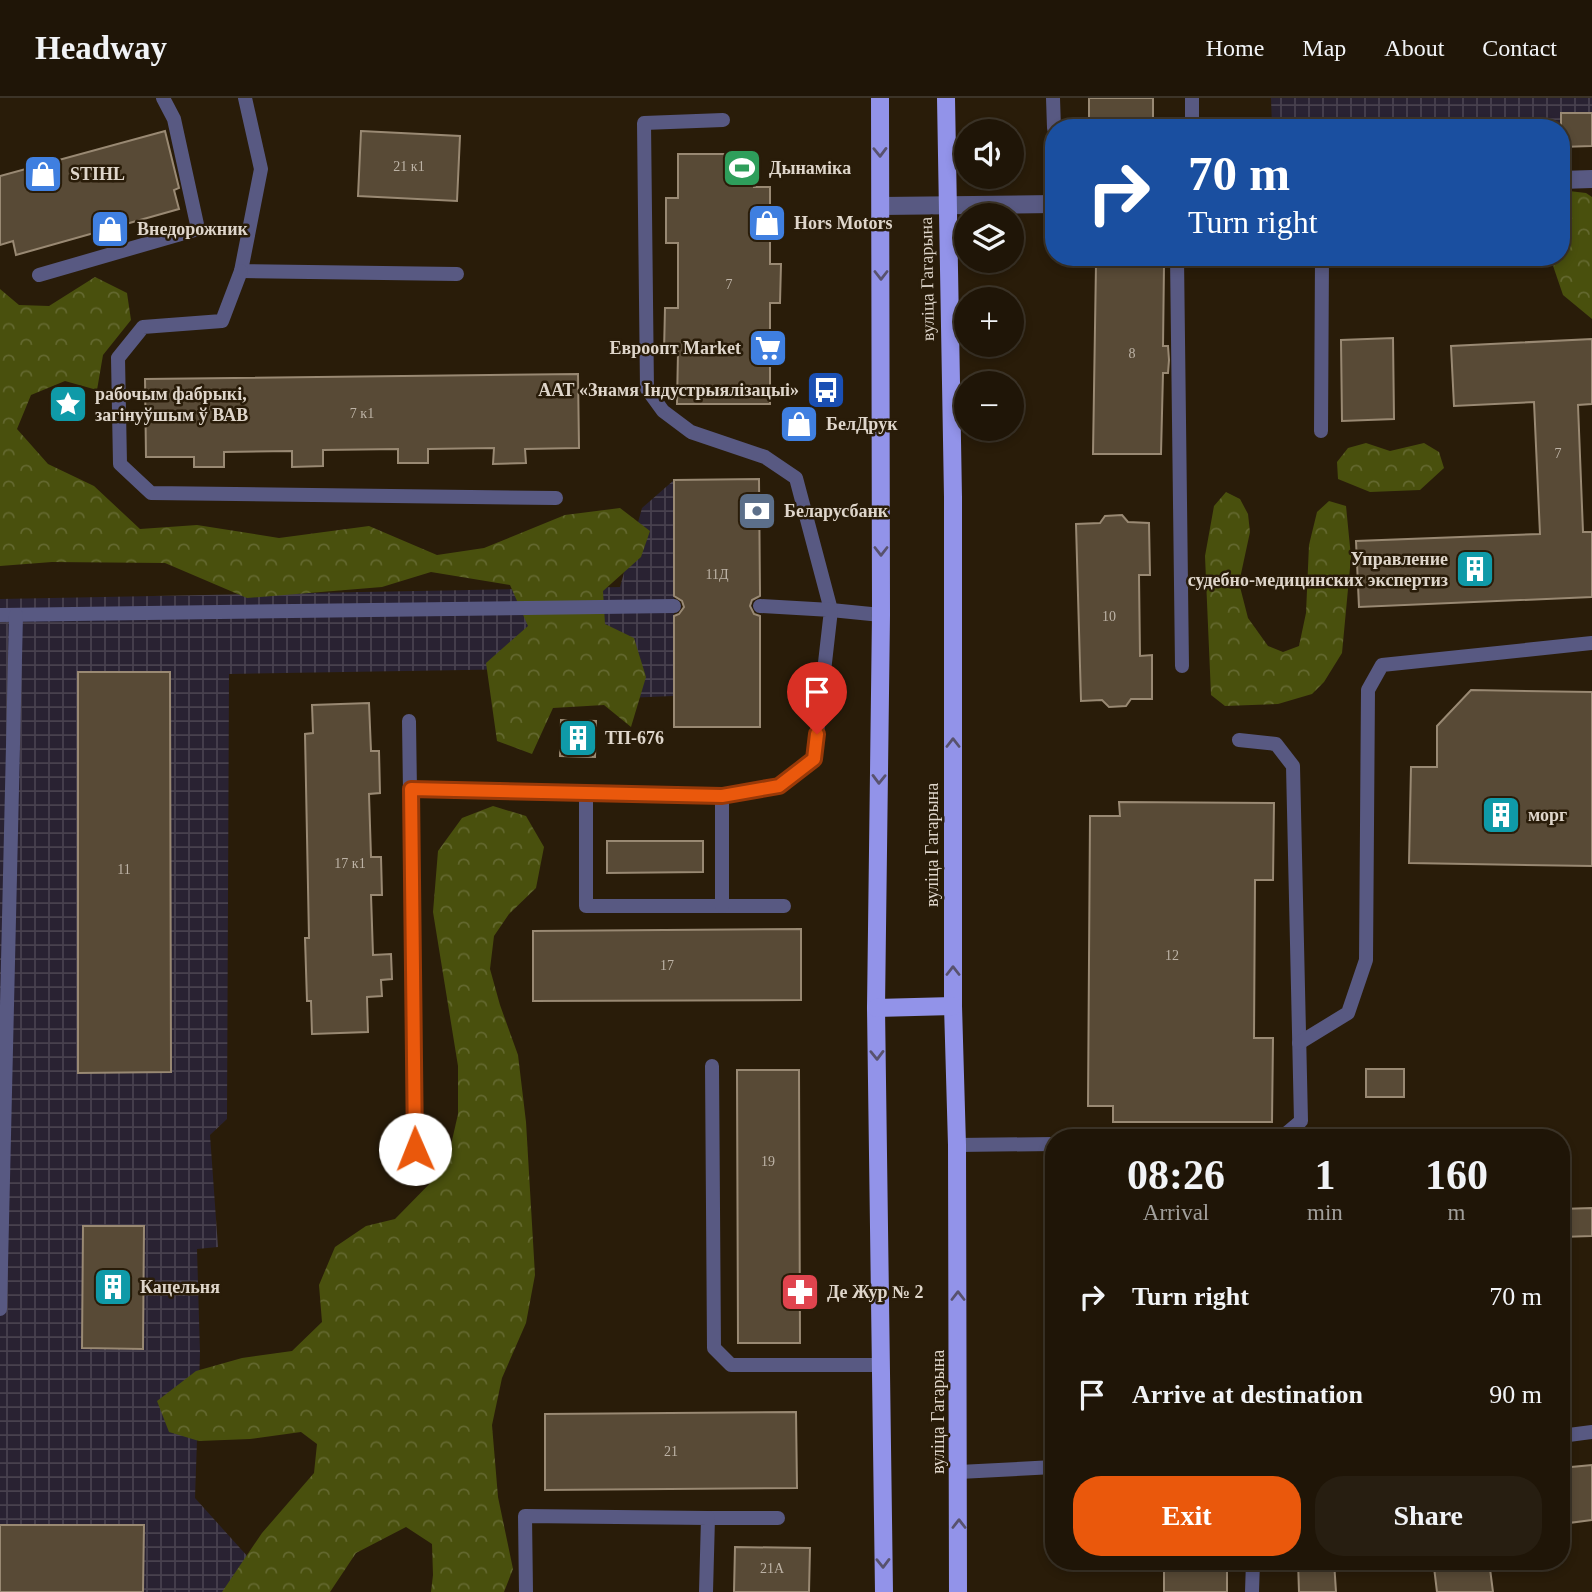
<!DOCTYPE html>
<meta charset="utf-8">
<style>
body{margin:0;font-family:Georgia,serif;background:#271e11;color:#f1f3f6;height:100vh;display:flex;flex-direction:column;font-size:26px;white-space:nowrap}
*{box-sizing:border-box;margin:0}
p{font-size:23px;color:#a19f9b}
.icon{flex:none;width:38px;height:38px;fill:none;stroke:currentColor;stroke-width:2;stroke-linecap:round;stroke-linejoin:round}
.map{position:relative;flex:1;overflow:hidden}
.sheet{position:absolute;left:1045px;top:1031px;width:525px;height:441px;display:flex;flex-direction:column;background:#1f1507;border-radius:28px;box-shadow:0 4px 10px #0003,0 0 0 2px #3c3428}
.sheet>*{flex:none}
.banner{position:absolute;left:1045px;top:21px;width:525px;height:147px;border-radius:28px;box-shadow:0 4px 10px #0003,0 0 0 2px #3c3428;background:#1a4fa0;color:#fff;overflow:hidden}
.tools{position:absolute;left:954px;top:21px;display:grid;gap:14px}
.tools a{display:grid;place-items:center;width:70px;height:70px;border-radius:50%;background:#1f1507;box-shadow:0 4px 10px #0003,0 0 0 2px #3c3428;font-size:35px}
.pin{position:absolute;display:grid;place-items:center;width:60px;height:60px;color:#fff;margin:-72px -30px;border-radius:50% 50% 50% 0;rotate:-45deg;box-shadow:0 0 7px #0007}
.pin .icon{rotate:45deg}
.me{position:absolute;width:77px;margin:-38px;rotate:359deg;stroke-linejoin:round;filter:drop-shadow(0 0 5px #0008)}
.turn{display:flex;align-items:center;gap:24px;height:147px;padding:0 28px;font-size:32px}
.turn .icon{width:91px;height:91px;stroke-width:2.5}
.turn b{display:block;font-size:49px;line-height:60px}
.eta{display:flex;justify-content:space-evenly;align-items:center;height:119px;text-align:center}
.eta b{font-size:42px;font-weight:700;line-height:49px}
.cta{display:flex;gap:14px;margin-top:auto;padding:14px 28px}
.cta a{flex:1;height:80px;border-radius:28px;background:#ea580c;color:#fff;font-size:28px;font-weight:700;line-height:80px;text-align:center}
.cta a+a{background:#271e11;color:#f1f3f6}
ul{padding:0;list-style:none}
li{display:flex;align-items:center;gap:21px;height:98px;padding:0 28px}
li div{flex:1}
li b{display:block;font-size:26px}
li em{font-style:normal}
header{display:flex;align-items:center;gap:42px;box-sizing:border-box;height:98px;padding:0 35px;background:#1f1507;border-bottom:2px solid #3c3428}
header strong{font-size:33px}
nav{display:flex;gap:38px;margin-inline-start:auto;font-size:24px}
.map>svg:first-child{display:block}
.industrial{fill:url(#industrial-grid)}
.forest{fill:url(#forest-crowns)}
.building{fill:#584a36;stroke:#998973;stroke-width:2}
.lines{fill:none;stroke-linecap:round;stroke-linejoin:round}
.lane{stroke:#585982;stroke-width:14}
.street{stroke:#585982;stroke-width:18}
.primary{stroke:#9293e9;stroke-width:18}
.oneway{stroke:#58526e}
.route-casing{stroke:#983908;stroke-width:18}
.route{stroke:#ea580c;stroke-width:12}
.labels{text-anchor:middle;stroke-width:5;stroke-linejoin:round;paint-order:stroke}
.number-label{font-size:14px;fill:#bdb3a6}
.poi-label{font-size:18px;font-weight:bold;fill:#dfd6cb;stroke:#291c09;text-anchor:start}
.street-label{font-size:18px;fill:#dfd6cb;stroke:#291c09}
</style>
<header>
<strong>Headway</strong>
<nav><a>Home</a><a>Map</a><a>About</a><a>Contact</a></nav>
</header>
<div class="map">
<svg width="1592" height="1494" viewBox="0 0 1592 1494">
<defs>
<pattern id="industrial-grid" width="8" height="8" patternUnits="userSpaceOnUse" patternTransform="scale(1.75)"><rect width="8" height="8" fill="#292232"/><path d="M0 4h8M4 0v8" fill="none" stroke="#48414e"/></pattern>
<pattern id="forest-crowns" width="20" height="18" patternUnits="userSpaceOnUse" patternTransform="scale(1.75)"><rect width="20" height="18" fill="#49500d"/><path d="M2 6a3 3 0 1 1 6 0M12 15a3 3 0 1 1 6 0" fill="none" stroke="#63682f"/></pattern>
</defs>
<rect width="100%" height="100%" fill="#291c09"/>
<g class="industrial">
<polygon points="1271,0 1592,0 1592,48 1561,30 1272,30"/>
<polygon points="674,382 674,598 526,604 520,571 229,576 227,1021 210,1037 218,1149 197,1151 200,1255 195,1400 266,1479 265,1494 0,1494 0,501 620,489 642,410"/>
</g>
<g class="forest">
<polygon points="1569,93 1586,95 1592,99 1592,221 1563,197 1550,159 1561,159 1561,100"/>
<polygon points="95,179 127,195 131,222 103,257 97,292 65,283 31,297 17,331 48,366 94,388 140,431 197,427 279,440 369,428 437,457 484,450 565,417 620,410 650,433 641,459 603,493 605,526 634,540 646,579 631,629 604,607 553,610 532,656 497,643 486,565 528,528 510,487 431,474 382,489 247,500 165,465 52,464 0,468 0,191 19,207 49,208"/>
<polygon points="1366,345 1390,353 1424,345 1439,354 1444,370 1420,392 1370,394 1338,381 1337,364 1348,350"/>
<polygon points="1226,394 1240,401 1248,416 1250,434 1239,485 1248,520 1268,548 1283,554 1299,548 1306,515 1309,447 1317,414 1329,403 1346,408 1351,459 1342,555 1324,584 1312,596 1278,606 1225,608 1211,597 1205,458 1214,408"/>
<polygon points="493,708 526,718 544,749 536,790 509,816 494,838 490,871 500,907 518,957 526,1024 535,1177 526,1225 502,1280 492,1327 498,1399 513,1471 504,1494 431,1494 433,1477 432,1446 406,1429 356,1455 330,1494 222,1494 262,1435 314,1375 317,1346 301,1334 250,1341 199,1343 169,1334 157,1303 196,1273 242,1260 292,1253 322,1224 319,1187 335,1149 366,1128 395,1121 446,1069 458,1016 458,968 433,814 438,753 462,720"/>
</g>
<g class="building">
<rect x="1089" y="0" width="64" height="30"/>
<polygon points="1561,15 1592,15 1592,48 1561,49"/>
<polygon points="165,33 179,90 174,92 179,111 16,157 13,143 0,147 0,78"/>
<polygon points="361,33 460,38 457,103 358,98"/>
<polygon points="678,56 747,56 747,65 755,65 754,89 770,89 770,166 781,166 780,205 770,205 770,306 677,306 678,254 664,254 665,210 678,210 678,145 666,145 666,100 678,100"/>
<polygon points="1096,166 1164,167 1163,248 1168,248 1169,262 1168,275 1163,275 1161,356 1093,356"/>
<polygon points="1393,240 1394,321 1342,323 1341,242"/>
<polygon points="1592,241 1592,306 1578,307 1583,434 1592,434 1592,499 1359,509 1356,443 1540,436 1534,304 1454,308 1451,248"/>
<polygon points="578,276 579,350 525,351 526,365 493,366 494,350 428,351 428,365 398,365 398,351 323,352 323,368 292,369 292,353 224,354 224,369 194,369 194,359 146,359 145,281"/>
<polygon points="759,381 760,498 752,502 750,508 754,516 760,518 760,629 674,629 674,518 679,516 684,509 682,503 674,498 674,382"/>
<polygon points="1122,417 1128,424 1149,425 1150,477 1139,477 1140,558 1152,557 1152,601 1131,601 1126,608 1109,609 1102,602 1081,603 1076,426 1100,425 1105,418"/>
<polygon points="78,574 170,574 171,974 78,975"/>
<polygon points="1471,592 1592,594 1592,768 1409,765 1411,669 1437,669 1437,628"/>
<polygon points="369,605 371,653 379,653 380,695 369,696 371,759 381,759 382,797 371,797 373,857 391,856 392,881 381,882 382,898 367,899 368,934 312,936 311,903 307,903 305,840 309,840 305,636 313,635 312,607"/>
<polygon points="561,622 596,623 595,659 560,658"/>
<polygon points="1119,704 1274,705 1273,782 1255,782 1254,940 1273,940 1272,1024 1113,1024 1113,1008 1088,1008 1090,718 1120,718"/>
<polygon points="607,743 703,743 703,774 607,775"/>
<polygon points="801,831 801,902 533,903 533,833"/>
<rect x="1366" y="971" width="38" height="28"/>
<polygon points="737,972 799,972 800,1245 738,1245"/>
<polygon points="1592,1110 1592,1138 1561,1139 1561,1111"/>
<polygon points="83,1128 144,1128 143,1251 82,1250"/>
<polygon points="796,1314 797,1390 545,1392 545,1316"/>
<polygon points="1592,1367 1592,1422 1561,1426 1561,1370"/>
<polygon points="0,1427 144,1427 143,1494 0,1494"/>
<polygon points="735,1449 810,1450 809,1494 734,1494"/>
<rect x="1164" y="1463" width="63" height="31"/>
<polygon points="1298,1463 1334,1463 1336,1494 1299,1494"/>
<polygon points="1477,1463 1489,1463 1493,1494 1437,1494 1434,1469"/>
</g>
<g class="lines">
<g class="lane">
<polyline points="245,0 261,71 241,173 457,176"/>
<polyline points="1053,0 1054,30"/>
<polyline points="723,22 644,25 647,291 663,313 691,334 765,359 796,380 831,512 881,517"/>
<polyline points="1192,30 1192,0"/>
<polyline points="1177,159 1182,568"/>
<polyline points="241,173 222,223 143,229 118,260 120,366 151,395 556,400"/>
<polyline points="39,177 198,131 174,21 163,0"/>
<polyline points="1321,333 1322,159"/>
<polyline points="0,517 674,508"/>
<polyline points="409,623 415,1051"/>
<polyline points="1239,642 1276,646 1293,668 1301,1023 1282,1039 1270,1040"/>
<polyline points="411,691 722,698 779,688 814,661 831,512 760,508"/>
<polyline points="586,695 586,808 784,808"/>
<polyline points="722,698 722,808"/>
<polyline points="1299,945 1348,915 1366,862 1368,592 1382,567 1592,545"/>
<polyline points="712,968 714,1250 731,1267 882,1267"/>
<polyline points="957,1047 1054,1046"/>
<polyline points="0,1211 16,517"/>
<polyline points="1561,1338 1592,1334"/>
<polyline points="959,1374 1054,1369"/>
<polyline points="708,1420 778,1420"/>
<polyline points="526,1494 525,1418 708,1420 706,1494"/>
<polyline points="1252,1494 1253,1463"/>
</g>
<g class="street">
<polyline points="1561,82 1592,81"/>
<polyline points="881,108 1054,106"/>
</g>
<g class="primary">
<polyline points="880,0 881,517 876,910 884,1494"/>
<polyline points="946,0 953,399 953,908 957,1047 958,1494"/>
<polyline points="876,910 953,908"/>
</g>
</g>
<defs><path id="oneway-chevron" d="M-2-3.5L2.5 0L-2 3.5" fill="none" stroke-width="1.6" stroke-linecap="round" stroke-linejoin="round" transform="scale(1.75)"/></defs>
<g class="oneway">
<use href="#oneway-chevron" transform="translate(880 54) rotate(89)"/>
<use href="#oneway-chevron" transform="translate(881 177) rotate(90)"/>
<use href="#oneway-chevron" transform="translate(881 453) rotate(90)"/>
<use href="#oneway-chevron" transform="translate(953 645) rotate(-90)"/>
<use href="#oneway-chevron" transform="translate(879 681) rotate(91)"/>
<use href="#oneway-chevron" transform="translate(953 873) rotate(-90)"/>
<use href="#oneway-chevron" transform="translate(877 957) rotate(89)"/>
<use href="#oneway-chevron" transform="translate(958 1198) rotate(-90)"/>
<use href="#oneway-chevron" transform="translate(959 1426) rotate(-90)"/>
<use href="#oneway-chevron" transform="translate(883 1465) rotate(89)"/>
</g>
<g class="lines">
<g class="route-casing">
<polyline id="route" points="415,1051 411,691 722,698 779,688 814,661 817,636"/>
</g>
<use href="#route" class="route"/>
</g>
<defs>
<g id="stadium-square" transform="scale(2.0125)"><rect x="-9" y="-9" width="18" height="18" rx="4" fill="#2e9e5b" stroke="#291c09"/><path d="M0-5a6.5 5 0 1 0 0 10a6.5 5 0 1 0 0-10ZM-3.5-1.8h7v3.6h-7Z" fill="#fff"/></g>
<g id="shop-square" transform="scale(2.0125)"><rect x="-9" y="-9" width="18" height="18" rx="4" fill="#3f7fe0" stroke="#291c09"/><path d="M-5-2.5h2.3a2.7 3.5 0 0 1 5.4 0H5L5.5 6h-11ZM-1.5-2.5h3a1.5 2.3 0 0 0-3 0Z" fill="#fff"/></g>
<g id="supermarket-square" transform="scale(2.0125)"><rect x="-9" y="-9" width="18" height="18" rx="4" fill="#3f7fe0" stroke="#291c09"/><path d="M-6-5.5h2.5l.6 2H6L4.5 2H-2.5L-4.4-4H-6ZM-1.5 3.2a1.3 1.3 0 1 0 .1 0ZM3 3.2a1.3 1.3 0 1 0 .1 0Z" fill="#fff"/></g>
<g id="bus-square" transform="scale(2.0125)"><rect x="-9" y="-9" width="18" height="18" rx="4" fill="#1a4fb4" stroke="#291c09"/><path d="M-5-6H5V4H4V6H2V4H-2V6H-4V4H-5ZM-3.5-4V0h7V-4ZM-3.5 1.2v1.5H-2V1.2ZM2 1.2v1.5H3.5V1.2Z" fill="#fff"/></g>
<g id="sight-square" transform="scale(2.0125)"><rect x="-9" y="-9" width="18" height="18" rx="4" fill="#0f9aa8" stroke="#291c09"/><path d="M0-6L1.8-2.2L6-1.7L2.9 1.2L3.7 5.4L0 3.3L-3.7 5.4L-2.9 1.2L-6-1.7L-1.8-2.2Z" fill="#fff"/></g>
<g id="bank-square" transform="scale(2.0125)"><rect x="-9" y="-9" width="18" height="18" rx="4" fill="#5c6f8a" stroke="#291c09"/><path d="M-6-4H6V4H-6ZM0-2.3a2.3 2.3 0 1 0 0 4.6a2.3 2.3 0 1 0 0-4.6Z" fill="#fff"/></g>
<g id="building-square" transform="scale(2.0125)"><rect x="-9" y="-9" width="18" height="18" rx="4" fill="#0f9aa8" stroke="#291c09"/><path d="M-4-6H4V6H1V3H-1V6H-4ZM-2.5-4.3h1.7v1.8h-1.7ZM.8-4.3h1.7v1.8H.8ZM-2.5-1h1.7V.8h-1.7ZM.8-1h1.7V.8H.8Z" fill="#fff"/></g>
<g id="pharmacy-square" transform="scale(2.0125)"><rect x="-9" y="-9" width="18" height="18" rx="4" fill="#e0444e" stroke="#291c09"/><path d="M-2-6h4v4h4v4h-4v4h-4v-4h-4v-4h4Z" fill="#fff"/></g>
</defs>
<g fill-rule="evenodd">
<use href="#stadium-square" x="742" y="70"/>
<use href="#shop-square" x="43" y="76"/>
<use href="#shop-square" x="767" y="125"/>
<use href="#shop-square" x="110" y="131"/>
<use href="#supermarket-square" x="768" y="250"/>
<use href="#bus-square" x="826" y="292"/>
<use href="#sight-square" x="68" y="306"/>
<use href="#shop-square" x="799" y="326"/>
<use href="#bank-square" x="757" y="413"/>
<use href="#building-square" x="1475" y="471"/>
<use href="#building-square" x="578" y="640"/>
<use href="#building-square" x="1501" y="717"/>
<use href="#building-square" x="113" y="1189"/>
<use href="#pharmacy-square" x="800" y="1194"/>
</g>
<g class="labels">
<g class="number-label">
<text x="409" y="73">21 к1</text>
<text x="729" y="191">7</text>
<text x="1132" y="260">8</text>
<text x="362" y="320">7 к1</text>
<text x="1558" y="360">7</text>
<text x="717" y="481">11Д</text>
<text x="1109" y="523">10</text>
<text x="350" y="770">17 к1</text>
<text x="124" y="776">11</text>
<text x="1172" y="862">12</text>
<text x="667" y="872">17</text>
<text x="768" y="1068">19</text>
<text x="671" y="1358">21</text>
<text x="772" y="1475">21А</text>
</g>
<g class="poi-label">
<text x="769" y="76">Дынаміка</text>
<text x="70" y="82">STIHL</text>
<text x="794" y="131">Hors Motors</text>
<text x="137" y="137">Внедорожник</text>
<text x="741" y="256" text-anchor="end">Евроопт Market</text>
<text x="799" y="298" text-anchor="end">ААТ «Знамя Індустрыялізацыі»</text>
<text x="95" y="302">рабочым фабрыкі,<tspan x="95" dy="21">загінуўшым ў ВАВ</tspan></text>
<text x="826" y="332">БелДрук</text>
<text x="784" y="419">Беларусбанк</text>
<text x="1448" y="467" text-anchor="end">Управление<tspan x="1448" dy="21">судебно-медицинских экспертиз</tspan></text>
<text x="605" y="646">ТП-676</text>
<text x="1528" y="723">морг</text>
<text x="140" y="1195">Кацельня</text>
<text x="827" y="1200">Де Жур № 2</text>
</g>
<g class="street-label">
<text transform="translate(927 181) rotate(-91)" y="6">вуліца Гагарына</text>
<text transform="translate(932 747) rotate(-90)" y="6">вуліца Гагарына</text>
<text transform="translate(938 1314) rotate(-90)" y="6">вуліца Гагарына</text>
</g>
</g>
</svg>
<div class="tools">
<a><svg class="icon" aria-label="sound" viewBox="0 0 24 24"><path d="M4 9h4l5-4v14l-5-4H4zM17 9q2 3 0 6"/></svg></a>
<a><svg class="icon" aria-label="layers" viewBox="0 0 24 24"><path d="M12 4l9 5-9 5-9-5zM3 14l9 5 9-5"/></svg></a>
<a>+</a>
<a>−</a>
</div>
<div class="pin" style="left:817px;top:636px;background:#d93025"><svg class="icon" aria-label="arrive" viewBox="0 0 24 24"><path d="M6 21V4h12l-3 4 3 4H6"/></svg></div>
<svg class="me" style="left:415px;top:1051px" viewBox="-20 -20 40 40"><circle r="19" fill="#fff"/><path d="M0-13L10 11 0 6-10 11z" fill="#ea580c"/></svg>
<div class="banner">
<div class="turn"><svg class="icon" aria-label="right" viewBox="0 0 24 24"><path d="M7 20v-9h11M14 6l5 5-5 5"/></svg><div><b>70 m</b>Turn right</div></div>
</div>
<section class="sheet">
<div class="eta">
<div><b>08:26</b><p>Arrival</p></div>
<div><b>1</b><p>min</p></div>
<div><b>160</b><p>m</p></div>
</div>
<ul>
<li><svg class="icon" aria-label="right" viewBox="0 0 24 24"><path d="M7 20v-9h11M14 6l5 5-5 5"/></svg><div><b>Turn right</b></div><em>70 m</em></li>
<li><svg class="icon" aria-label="arrive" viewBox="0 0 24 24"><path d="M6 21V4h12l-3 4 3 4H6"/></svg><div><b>Arrive at destination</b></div><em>90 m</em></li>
</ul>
<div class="cta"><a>Exit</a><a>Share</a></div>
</section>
</div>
